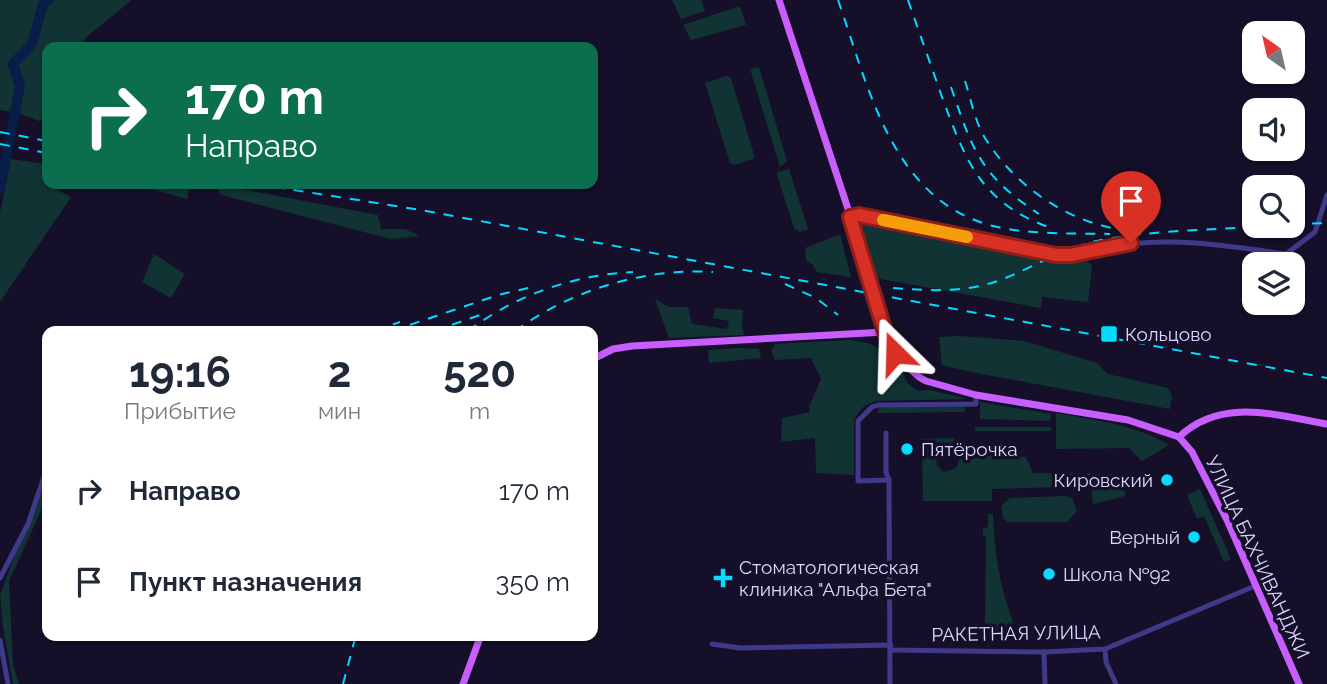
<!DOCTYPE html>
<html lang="ru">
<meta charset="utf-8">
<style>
body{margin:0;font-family:Raleway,sans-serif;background:#f2f2f3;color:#1f2937;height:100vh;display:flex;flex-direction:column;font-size:26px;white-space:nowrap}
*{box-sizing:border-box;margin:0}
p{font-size:23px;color:#747a83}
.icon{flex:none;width:38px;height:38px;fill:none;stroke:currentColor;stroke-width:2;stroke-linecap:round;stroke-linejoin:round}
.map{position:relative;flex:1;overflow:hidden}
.details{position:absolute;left:42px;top:326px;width:556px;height:315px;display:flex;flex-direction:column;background:#fff;border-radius:14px;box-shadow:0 2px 5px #0004}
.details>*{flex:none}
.hud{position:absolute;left:42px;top:42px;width:556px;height:147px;border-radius:14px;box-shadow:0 2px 5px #0004;background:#0b6e4f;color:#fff;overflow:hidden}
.needle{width:46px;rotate:326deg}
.fabs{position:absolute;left:1242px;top:21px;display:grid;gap:14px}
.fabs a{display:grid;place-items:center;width:63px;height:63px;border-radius:14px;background:#fff;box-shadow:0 2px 5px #0004;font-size:35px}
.pin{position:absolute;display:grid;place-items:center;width:60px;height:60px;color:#fff;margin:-72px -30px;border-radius:50% 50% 50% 0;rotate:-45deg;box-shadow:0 0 7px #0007}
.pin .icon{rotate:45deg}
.me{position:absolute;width:77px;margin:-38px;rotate:338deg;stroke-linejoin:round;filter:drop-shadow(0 0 5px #0008)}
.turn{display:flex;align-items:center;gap:24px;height:147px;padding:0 28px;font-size:32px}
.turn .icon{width:91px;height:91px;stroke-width:2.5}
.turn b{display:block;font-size:49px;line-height:60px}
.eta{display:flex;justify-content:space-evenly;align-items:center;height:119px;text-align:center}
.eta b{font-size:42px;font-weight:700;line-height:49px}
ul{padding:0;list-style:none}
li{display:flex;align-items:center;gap:21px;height:91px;padding:0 28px}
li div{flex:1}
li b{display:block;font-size:26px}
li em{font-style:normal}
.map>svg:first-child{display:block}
.green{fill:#123333}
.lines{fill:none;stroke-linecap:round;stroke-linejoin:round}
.river{stroke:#081e49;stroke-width:10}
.minor{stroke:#3f398a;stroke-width:5}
.major{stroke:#c95eff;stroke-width:7}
.rail{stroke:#03dcff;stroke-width:2;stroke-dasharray:10 9;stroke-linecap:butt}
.route-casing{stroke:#8d1f18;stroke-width:18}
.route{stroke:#d93025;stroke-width:12}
.slow{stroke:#f59e0b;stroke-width:12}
.poi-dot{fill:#03dcff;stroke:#150f29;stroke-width:2.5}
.labels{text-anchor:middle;stroke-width:7;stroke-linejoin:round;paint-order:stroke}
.poi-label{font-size:19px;fill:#ddd7ff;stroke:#150f29;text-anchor:start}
.street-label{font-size:19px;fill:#ddd7ff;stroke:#150f29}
</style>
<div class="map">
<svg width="1327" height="684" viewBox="0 0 1327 684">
<rect width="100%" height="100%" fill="#150f29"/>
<g class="green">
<polygon points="0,0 132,0 86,37 80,47 47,47 47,117 39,121 21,114 0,110"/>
<polygon points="672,0 701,0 705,11 681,19"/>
<polygon points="740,6 746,25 691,40 683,25"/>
<polygon points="759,67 787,161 780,167 750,69"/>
<polygon points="726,76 731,78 755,158 735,165 730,163 705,83"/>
<polygon points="11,159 47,164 47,177 42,178 47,184 71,197 0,302 0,212"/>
<polygon points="789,169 808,229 800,232 794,228 777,175 778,172"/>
<polygon points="135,184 190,184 187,199"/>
<polygon points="215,184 378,215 381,229 405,229 420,236 391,239 221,195"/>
<polygon points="867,221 1068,260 1084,257 1092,266 1088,302 1042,297 1041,308 875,278 859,232 860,224"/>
<polygon points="840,234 851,277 817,272 813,265 806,260 805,248"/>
<polygon points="154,254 185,274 171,298 142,282"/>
<polygon points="655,299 669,307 688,307 692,324 727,329 729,321 713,318 715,308 743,310 742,325 744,335 669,338"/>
<polygon points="960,336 1024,341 1097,363 1108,374 1168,388 1172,396 1170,409 971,372 942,365 939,337"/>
<polygon points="850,340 868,343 882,349 903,372 907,383 918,391 930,390 968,399 875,401 863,407 854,419 854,475 816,473 815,438 781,442 782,418 810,412 809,407 821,379 811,358 775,360 771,350 775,344"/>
<polygon points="741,348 759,349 761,358 709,363 708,350"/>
<polygon points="980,402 1051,414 1050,421 980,419"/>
<polygon points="965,405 965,412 878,413 879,406"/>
<path d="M1056 413C1094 420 1135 424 1169 445L1142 461 1129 448 1056 449Z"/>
<rect x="975" y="427" width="76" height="4"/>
<polygon points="954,438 954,447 945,447 936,455 937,466 944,472 956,468 961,455 1026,457 1033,473 1116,474 1126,494 1122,497 1093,504 1091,486 992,489 992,501 923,501 922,439"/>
<polygon points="47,468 47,494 45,502 9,581 13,664 19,684 13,684 3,627 0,595"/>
<polygon points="1200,489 1231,559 1224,562 1204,516 1197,519 1187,495"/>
<polygon points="1065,496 1072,498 1077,511 1067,522 1008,522 1003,518 1001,506 1010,498"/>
<path d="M988 514H993C995 563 1001 590 1018 636L994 635 985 629 986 536H983V528L988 527Z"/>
</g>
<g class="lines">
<polyline class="river" points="0,188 20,86 13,64 32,44 43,4 49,0"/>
<g class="minor">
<path d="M850 217 859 215 1056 255C1081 255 1105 246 1130 244 1182 238 1234 247 1286 254L1315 232 1327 195"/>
<polyline points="886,433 886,472 889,480 890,684"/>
<polyline points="889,480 858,481 858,421 872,407 878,405 976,404 976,395"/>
<polyline points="0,578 28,524 47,468"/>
<polyline points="0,640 8,684"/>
<polyline points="712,644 740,648 891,645"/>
<polyline points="1105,649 1106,662 1116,684"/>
<polyline points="891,650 1044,652 1105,649 1255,586"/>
<polyline points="1044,652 1045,684"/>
</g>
<g class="major">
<polyline points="779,0 853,224 885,332 901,361 919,377 926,381 976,395 1128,420 1179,437 1192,452 1228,522 1299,684"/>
<polyline points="593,359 613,349 632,346 885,332"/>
<path d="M1179 437C1221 397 1276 415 1327 424"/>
<polyline points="463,684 481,635"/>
</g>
<g class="rail">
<path d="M838 0C868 85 891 200 993 226 1030 235 1072 233 1110 234"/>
<path d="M908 0C919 32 931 65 942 97 966 162 981 203 1051 228"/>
<path d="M965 81C971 99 975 122 985 138 1013 183 1060 217 1112 228"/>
<path d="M951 87C973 151 980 175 1039 214"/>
<polyline points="0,132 47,141"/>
<polyline points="0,144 47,153"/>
<polyline points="256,184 421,210 1327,378"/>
<polyline points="1293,224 1327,223"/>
<polyline points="785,284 816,298 838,315"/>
<path d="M893 288C931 291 967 293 1003 279 1033 267 1061 250 1092 242 1146 230 1212 230 1268 226"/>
<polyline points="375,331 400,322"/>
<polyline points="392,331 498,295 533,287"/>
<polyline points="434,331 483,314"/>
<path d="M468 331C516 295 573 275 633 272"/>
<path d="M515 331C571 290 644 268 713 272"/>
<polyline points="343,684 356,635"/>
</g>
</g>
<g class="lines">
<g class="route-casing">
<polyline id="route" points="895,353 885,332 850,217 859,215 1056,255 1071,255 1131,243"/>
</g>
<use href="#route" class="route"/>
<polyline class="slow" points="883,220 967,237"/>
</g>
<g class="poi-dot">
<rect x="1100" y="325" width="18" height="18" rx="3.5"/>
<circle cx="907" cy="449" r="7"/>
<circle cx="1167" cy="480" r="7"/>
<circle cx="1194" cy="537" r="7"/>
<circle cx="1049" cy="574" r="7"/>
<path d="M719.5 567.5h7v7h7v7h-7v7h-7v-7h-7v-7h7z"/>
</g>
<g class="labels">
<g class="poi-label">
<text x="1125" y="341">Кольцово</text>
<text x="921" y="456">Пятёрочка</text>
<text x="1153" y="487" text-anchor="end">Кировский</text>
<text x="1180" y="544" text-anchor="end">Верный</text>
<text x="739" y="574">Стоматологическая<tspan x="739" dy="22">клиника "Альфа Бета"</tspan></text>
<text x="1063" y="581">Школа №92</text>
</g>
<g class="street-label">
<text transform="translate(1258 557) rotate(65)" y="7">УЛИЦА БАХЧИВАНДЖИ</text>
<text transform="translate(1016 633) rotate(-1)" y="7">РАКЕТНАЯ УЛИЦА</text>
</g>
</g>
</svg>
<div class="fabs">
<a><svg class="needle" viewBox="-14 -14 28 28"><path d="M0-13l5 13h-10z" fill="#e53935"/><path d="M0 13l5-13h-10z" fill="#747a83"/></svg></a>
<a><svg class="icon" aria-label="sound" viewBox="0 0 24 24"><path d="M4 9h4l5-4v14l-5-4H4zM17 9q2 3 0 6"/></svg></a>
<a><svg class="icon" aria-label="search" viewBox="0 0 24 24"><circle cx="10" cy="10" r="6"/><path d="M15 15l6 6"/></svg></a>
<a><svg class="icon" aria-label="layers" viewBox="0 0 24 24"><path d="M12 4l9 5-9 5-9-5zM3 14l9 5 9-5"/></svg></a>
</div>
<div class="pin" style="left:1131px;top:243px;background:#d93025"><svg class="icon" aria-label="arrive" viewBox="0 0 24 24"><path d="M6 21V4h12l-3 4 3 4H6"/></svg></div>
<svg class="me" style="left:895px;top:353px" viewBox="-20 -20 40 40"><path d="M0-17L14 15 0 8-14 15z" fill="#d93025" stroke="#fff" stroke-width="4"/></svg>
<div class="hud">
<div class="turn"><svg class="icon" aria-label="right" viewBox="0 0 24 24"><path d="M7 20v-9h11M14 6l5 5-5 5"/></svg><div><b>170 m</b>Направо</div></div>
</div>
<section class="details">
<div class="eta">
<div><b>19:16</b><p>Прибытие</p></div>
<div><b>2</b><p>мин</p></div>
<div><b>520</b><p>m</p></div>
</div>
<ul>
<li><svg class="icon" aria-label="right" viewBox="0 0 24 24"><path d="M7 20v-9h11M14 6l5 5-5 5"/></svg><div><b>Направо</b></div><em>170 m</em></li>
<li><svg class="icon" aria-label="arrive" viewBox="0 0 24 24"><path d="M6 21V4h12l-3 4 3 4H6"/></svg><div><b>Пункт назначения</b></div><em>350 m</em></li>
</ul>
</section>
</div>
